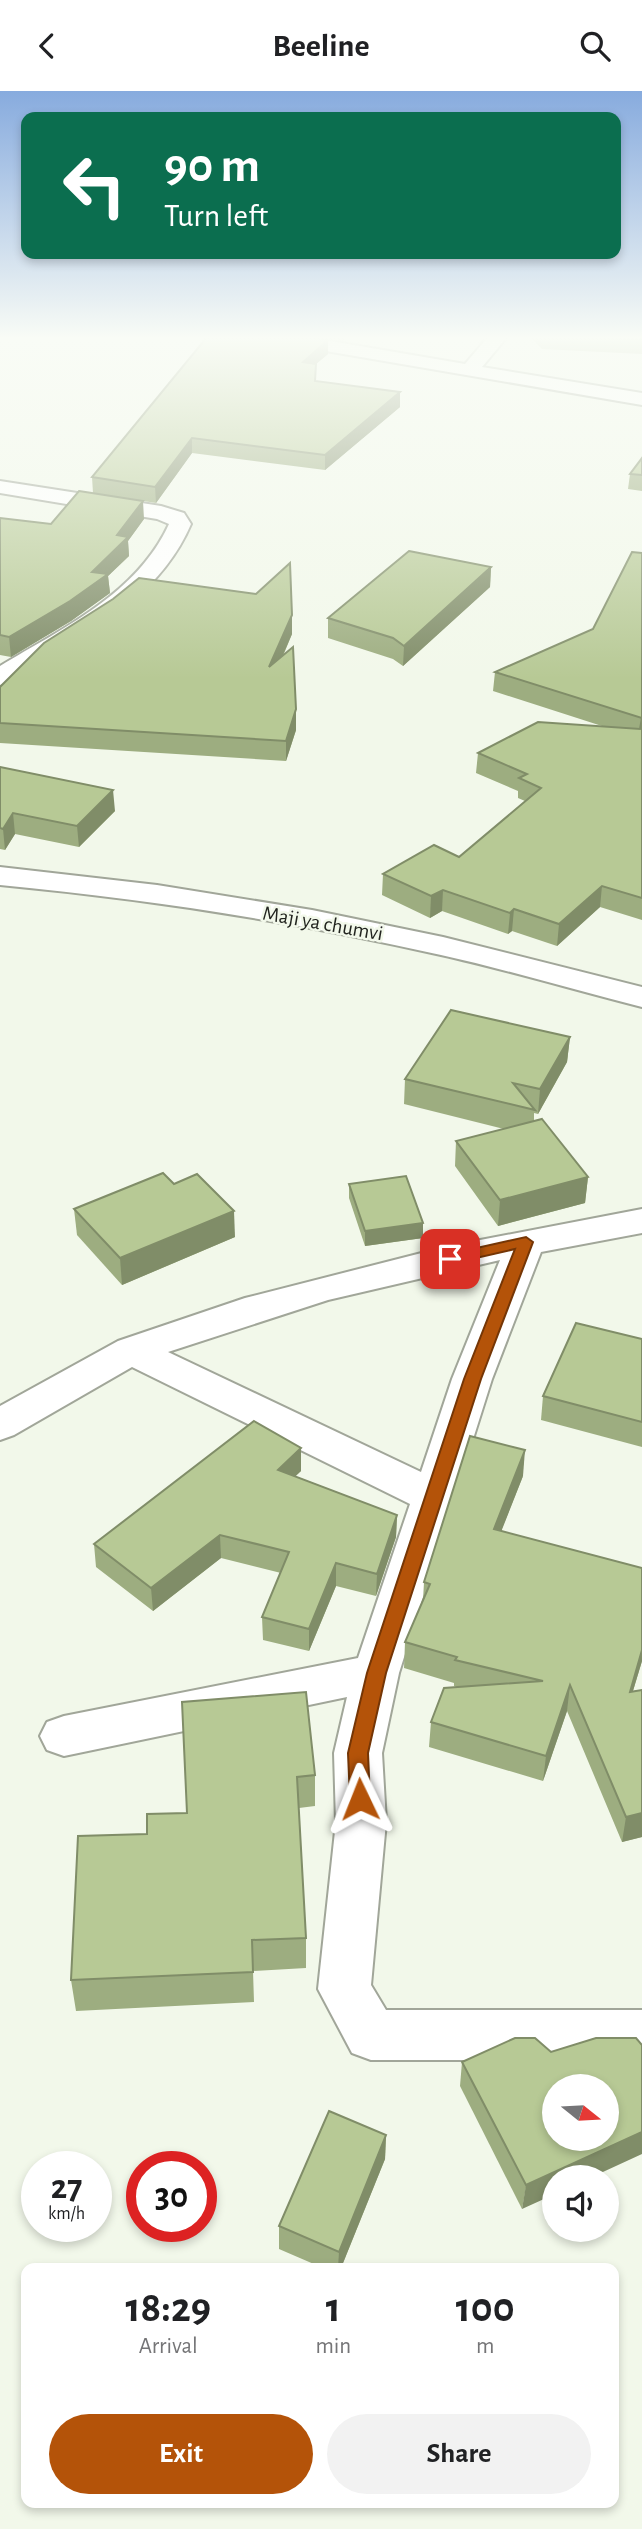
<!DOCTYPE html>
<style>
body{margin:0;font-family:"Alegreya Sans",sans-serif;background:#f2f2f2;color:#202124;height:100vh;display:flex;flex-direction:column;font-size:26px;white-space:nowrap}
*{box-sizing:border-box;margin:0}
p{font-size:23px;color:#757577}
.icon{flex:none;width:38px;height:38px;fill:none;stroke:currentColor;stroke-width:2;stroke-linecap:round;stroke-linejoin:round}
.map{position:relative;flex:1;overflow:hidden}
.details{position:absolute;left:21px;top:2172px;width:598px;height:245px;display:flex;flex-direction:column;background:#fff;border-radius:14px;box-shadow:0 4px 10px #0003}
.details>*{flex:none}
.hud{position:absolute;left:21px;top:21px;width:600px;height:147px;border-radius:14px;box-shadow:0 4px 10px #0003;background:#0b6e4f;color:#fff;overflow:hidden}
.needle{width:46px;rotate:108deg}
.buttons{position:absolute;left:542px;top:1983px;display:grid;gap:14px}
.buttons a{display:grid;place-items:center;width:77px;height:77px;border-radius:50%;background:#fff;box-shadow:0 4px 10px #0003;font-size:35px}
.speed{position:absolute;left:21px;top:2060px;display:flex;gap:14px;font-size:35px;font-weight:700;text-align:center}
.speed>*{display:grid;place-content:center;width:91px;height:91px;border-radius:50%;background:#fff;box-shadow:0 4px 10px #0003;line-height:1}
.speed small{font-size:18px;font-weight:400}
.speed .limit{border:10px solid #d22;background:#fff;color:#111}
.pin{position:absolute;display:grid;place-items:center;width:60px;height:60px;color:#fff;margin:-30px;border-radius:14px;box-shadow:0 4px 10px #0006}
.me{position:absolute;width:77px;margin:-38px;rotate:358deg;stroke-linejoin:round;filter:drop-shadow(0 0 5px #0008)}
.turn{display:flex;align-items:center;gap:24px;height:147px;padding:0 28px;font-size:32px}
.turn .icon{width:91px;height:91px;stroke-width:2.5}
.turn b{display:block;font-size:49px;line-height:60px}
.eta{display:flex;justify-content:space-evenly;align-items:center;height:119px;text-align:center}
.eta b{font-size:42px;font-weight:700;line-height:49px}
.action{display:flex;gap:14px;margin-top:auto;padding:14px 28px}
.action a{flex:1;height:80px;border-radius:42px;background:#b45309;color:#fff;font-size:28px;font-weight:700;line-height:80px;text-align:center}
.action a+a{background:#f2f2f2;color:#202124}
header{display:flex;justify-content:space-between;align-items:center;height:91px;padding:0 28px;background:#fff;font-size:32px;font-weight:700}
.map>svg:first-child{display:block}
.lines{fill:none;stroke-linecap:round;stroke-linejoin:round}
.minor-casing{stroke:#a1a699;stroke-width:4}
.minor{fill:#fff;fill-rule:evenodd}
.wall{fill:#9dad80}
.shaded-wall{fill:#808d68}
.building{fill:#b7c995;stroke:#808d68;stroke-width:2;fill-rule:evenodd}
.route{fill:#b45309;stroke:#753606;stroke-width:2}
.labels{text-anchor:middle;stroke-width:5;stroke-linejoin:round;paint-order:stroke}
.far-street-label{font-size:21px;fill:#22241f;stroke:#f2f8ea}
</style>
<header><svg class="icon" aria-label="back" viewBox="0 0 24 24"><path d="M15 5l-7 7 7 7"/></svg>Beeline<svg class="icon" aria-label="search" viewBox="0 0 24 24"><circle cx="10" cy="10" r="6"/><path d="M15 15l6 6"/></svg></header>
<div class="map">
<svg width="642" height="2438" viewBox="0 0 642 2438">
<rect width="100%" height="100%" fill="#f2f8ea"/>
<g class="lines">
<g class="minor-casing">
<g id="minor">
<polygon points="264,246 307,246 465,273 488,246 507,246 482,276 642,302 642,314 273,251"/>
<path d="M0 390 161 415 184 422 191 433C157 512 78 548 9 591L0 594V575C63 537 137 503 169 433L157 428 0 402Z"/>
<path d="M0 776 157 794 312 819 443 846 642 896V916C575 899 508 879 441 864 296 831 148 808 0 794Z"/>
<path d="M642 1118V1142L541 1161 492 1288 399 1582 382 1662 386 1731 371 1894 386 1919H642V1969H371L352 1962 318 1898 336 1731 334 1662 347 1606 64 1665 47 1659 40 1645 47 1631 64 1625 358 1567 410 1413 132 1276 14 1344 0 1349V1315L118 1250 245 1207 449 1155ZM500 1169 452 1288 421 1381 168 1261 328 1209Z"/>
</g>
</g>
<use href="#minor" class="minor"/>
</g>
<g class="wall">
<polygon points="324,246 347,246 343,250"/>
<polygon points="530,246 642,246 642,263 542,258"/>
<polygon points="328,249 328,263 316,273 316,290 400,301 400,316 325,379 192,362 156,412 93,402 92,386"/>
<polygon points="642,367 642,400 628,398 630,383"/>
<polygon points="0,427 51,433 144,428 128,450 129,465 108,485 110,502 71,530 11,566 0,564"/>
<polygon points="642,462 642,829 600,816 557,855 512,840 508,843 442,820 430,827 382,804 383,783 459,766 525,710 518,707 518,700 476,682 478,662 605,636 493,600 495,581 593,538"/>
<polygon points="491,476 490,496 403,575 393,568 328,547 328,527"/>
<polygon points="292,524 292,543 283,565 296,639 286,670 0,652 0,596"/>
<polygon points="0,676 115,720 79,756 15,743 5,759 0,758"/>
<polygon points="570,946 567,971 538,1023 534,1022 534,1030 588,1086 585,1112 498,1135 455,1075 456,1050 504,1038 404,1013 405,988"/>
<polygon points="174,1093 235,1146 122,1194 77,1144 74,1118"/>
<polygon points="349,1093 423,1147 365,1155 349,1107"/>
<polygon points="642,1248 642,1356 541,1329 543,1305"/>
<polygon points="301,1357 301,1380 295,1385 397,1424 396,1446 376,1505 336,1495 309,1560 263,1549 262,1526 281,1482 221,1467 153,1520 96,1476 94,1453"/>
<polygon points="523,1385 501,1440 642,1477 642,1570 633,1600 642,1599 642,1746 622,1751 567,1620 543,1690 429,1656 431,1631 458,1596 454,1595 454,1592 404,1577 405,1551 423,1509 424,1491"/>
<polygon points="182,1611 315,1684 315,1715 299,1717 306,1847 306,1877 253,1880 254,1911 76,1920 71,1889 147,1743 187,1722"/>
<polygon points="551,1961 522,2118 460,1995 462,1971"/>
<polygon points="386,2044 385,2068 341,2177 323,2177 279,2158 279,2135"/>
</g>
<g class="shaded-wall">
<polygon points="328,249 328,263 316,273 315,305 303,271"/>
<polygon points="400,301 400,316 325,379 325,364"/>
<polygon points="192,347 192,362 156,412 155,396"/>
<polygon points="143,410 144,428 128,450 129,465 108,485 110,502 71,530 11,566 9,546 92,481 117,444"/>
<polygon points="491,476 490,496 403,575 404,555"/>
<polygon points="292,524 292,543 269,596 269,576"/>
<polygon points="296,618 296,639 286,670 286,650"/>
<polygon points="113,699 115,720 79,756 77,735"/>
<polygon points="13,722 15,743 5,759 3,738"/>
<polygon points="602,795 600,816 557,855 559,833"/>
<polygon points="443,799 442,820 430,827 431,805"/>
<polygon points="514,818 512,840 508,843 510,822"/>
<polygon points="570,946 567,971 538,1023 540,998"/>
<polygon points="588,1086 585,1112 498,1135 500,1109"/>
<polygon points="234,1120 235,1146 122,1194 120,1167"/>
<polygon points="423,1132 423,1147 365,1155 365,1140"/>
<polygon points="301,1357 301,1380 278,1402 278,1379"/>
<polygon points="525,1359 523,1385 492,1464 494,1438"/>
<polygon points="397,1424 396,1446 376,1505 377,1483"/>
<polygon points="220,1444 221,1467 153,1520 151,1497"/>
<polygon points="336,1472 336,1495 309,1560 309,1538"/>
<polygon points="642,1559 642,1570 625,1626 630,1601"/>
<polygon points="570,1594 567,1620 543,1690 546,1665"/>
<polygon points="642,1722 642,1746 622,1751 626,1726"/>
<polygon points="642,2041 642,2063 592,2086 555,2086 555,2103 522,2118 526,2094"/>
<polygon points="386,2044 385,2068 341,2177 338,2177 339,2161"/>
</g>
<g class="building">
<polygon points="207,246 311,246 328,249 303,271 316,273 315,290 400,301 325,364 192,347 155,396 92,386"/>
<polygon points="582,246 642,246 642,249"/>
<polygon points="642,367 642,384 630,383"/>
<polygon points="79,400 143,410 117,444 128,446 92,481 108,483 70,510 9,546 0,544 0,427 51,433"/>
<polygon points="409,460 491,476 404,555 393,547 328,527"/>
<polygon points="632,461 642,462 642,807 602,795 559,833 514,818 510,822 443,799 431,805 383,783 434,754 459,766 541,697 519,687 527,683 478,662 538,631 640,638 642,627 495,581 593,538"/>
<polygon points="290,472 292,524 269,576 293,556 296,618 286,650 0,632 0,596 44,552 113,508 139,487 256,503"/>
<polygon points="0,676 113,699 77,735 13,722 3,738 0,737"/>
<polygon points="451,919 570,946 540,998 513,992 535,1019 405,988"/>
<polygon points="542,1028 588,1086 500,1109 456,1050"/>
<polygon points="163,1082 174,1093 197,1083 234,1120 120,1167 74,1118"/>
<polygon points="406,1085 423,1132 365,1140 349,1093"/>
<polygon points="576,1232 642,1248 642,1331 543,1305"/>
<polygon points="254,1330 301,1357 278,1379 397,1424 377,1483 336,1472 309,1538 262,1526 289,1461 220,1444 151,1497 94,1453"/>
<polygon points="470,1345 525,1359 494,1438 642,1477 642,1559 630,1601 642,1599 642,1722 626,1726 570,1594 546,1665 431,1631 444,1597 543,1590 455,1569 457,1566 405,1551 430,1493 424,1491"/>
<polygon points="306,1601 315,1684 297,1686 306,1847 252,1849 253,1881 71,1889 78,1745 147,1743 147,1723 187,1722 182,1611"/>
<path d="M515 1947H535L551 1961 596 1947H636L642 1954V2041L526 2094 462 1971ZM555 1995H607V2048H555Z"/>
<polygon points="329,2020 386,2044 339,2161 279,2135"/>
</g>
<linearGradient id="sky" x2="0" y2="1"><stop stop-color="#87abde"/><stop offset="0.42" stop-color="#f9fcf6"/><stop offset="1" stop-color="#f9fcf6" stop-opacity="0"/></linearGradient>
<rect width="642" height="588" fill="url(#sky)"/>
<polygon class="route" points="526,1146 533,1151 481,1288 386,1582 368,1662 370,1708 367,1714 360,1717 352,1714 350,1708 348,1662 367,1582 464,1288 515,1158 450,1173 443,1168 450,1163"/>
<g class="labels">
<g class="far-street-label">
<text transform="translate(323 832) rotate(10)" y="7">Maji ya chumvi</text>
</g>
</g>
</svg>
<div class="buttons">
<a><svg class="needle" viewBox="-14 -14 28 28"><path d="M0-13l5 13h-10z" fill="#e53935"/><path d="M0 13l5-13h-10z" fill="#757577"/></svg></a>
<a><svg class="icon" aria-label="sound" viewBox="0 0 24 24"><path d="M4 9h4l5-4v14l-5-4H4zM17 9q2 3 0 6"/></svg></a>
</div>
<div class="speed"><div>27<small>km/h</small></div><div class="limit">30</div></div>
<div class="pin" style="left:450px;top:1168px;background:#d93025"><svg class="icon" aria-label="arrive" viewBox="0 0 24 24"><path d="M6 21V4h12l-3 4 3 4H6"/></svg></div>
<svg class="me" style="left:360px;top:1708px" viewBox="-20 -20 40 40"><path d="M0-17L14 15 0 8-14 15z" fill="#b45309" stroke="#fff" stroke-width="4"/></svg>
<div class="hud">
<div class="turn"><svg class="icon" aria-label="left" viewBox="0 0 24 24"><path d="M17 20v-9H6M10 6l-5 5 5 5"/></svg><div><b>90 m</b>Turn left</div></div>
</div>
<section class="details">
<div class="eta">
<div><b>18:29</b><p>Arrival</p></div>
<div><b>1</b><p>min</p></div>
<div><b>100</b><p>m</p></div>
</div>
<div class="action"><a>Exit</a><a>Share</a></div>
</section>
</div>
